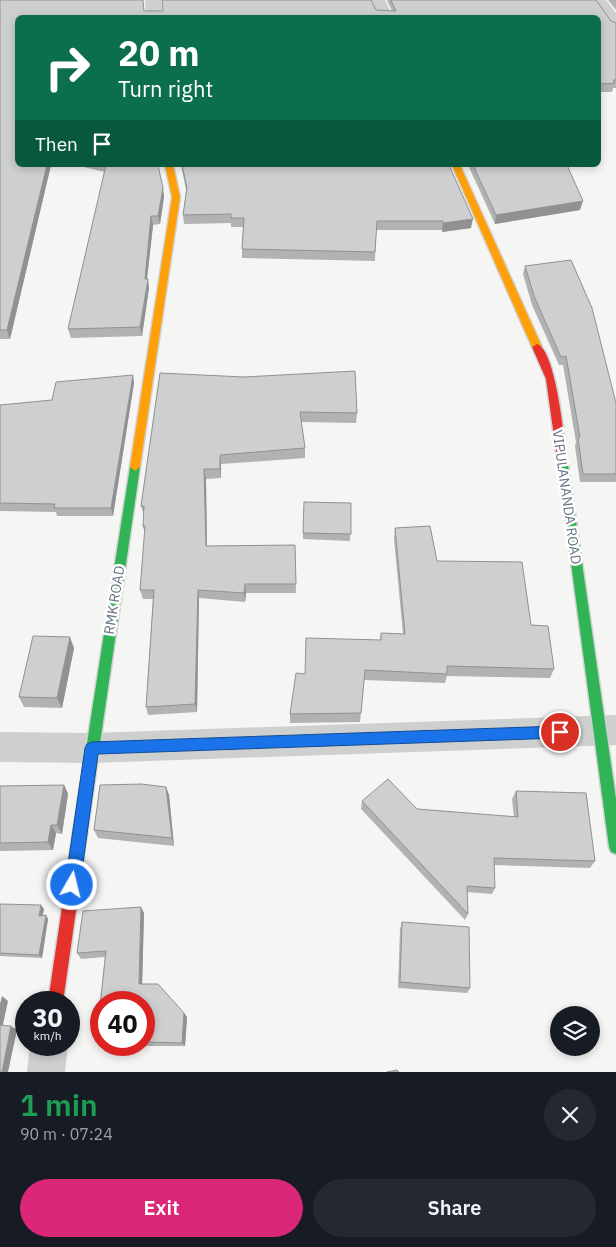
<!DOCTYPE html>
<meta charset="utf-8">
<style>
body{margin:0;font-family:"IBM Plex Sans",sans-serif;background:#242831;color:#f1f3f6;height:100vh;display:flex;flex-direction:column;font-size:19px;white-space:nowrap}
*{box-sizing:border-box;margin:0}
p{font-size:16px;color:#9ea1a6}
.icon{flex:none;width:28px;height:28px;fill:none;stroke:currentColor;stroke-width:2;stroke-linecap:round;stroke-linejoin:round}
.map{position:relative;height:1072px;overflow:hidden}
.details{display:flex;flex-direction:column;background:#171b24;flex:1}
.details>*{flex:none}
.hud{position:absolute;left:15px;top:15px;width:586px;height:152px;border-radius:8px;box-shadow:0 2px 8px #0003;background:#0b6e4f;color:#fff;overflow:hidden}
.tools{position:absolute;left:550px;top:1006px;display:grid;gap:10px}
.tools a{display:grid;place-items:center;width:50px;height:50px;border-radius:50%;background:#171b24;box-shadow:0 2px 8px #0003;font-size:25px}
.speed{position:absolute;left:15px;top:991px;display:flex;gap:10px;font-size:25px;font-weight:700;text-align:center}
.speed>*{display:grid;place-content:center;width:65px;height:65px;border-radius:50%;background:#171b24;box-shadow:0 2px 8px #0003;line-height:1}
.speed small{font-size:12px;font-weight:400}
.speed .limit{border:8px solid #d22;background:#fff;color:#111}
.pin{position:absolute;display:grid;place-items:center;width:42px;height:42px;color:#fff;margin:-21px;border:2px solid #fff;border-radius:50%;box-shadow:0 1px 5px #0007}
.me{position:absolute;width:55px;margin:-28px;rotate:8deg;stroke-linejoin:round;filter:drop-shadow(0 0 4px #0008)}
.turn{display:flex;align-items:center;gap:18px;height:105px;padding:0 20px;font-size:22px}
.turn .icon{width:65px;height:65px;stroke-width:2.5}
.turn b{display:block;font-size:35px;line-height:42px}
.then{display:flex;align-items:center;height:48px;padding:0 20px;background:#0003;gap:10px;font-size:19px}
.round{display:grid;place-items:center;flex:none;width:52px;height:52px;border-radius:26px;background:#242831}
.summary{display:flex;align-items:center;justify-content:space-between;height:85px;padding:0 20px}
h1{font-size:30px;font-weight:600;line-height:38px;color:#1e9e55}
.cta{display:flex;gap:10px;margin-top:auto;padding:10px 20px}
.cta a{flex:1;height:58px;border-radius:30px;background:#db2777;color:#fff;font-size:20px;font-weight:600;line-height:58px;text-align:center}
.cta a+a{background:#242831;color:#f1f3f6}
.map>svg:first-child{display:block}
.lines{fill:none;stroke-linecap:round;stroke-linejoin:round}
.fast-casing{stroke:#d1d2d2;stroke-width:3}
.slow-casing{stroke:#d1d2d2;stroke-width:3}
.jam-casing{stroke:#d1d2d2;stroke-width:3}
.street{fill:#cecfcf;fill-rule:evenodd}
.fast{fill:#30b455;fill-rule:evenodd}
.slow{fill:#ff9f0a;fill-rule:evenodd}
.jam{fill:#e5322d;fill-rule:evenodd}
.wall{fill:#b0b2b3;fill-rule:evenodd}
.shaded-wall{fill:#909192}
.building{fill:#cdcfd0;stroke:#909192}
.route{fill:#1a73e8;stroke:#114b97}
.labels{text-anchor:middle;stroke-width:5;stroke-linejoin:round;paint-order:stroke}
.street-label{font-size:14px;fill:#677483;stroke:#fff}
</style>
<div class="map">
<svg width="616" height="1072" viewBox="0 0 616 1072">
<rect width="100%" height="100%" fill="#f5f5f4"/>
<g class="lines">
<g class="fast-casing">
<g id="fast">
<polygon points="562,454 567,458 616,799 616,854 611,852 609,847 557,458"/>
<polygon points="135,463 140,467 87,833 85,838 80,840 75,838 73,833 130,467"/>
</g>
</g>
<g class="slow-casing">
<g id="slow">
<polygon points="165,165 173,165 180,197 140,467 135,471 130,467 172,197"/>
<polygon points="452,165 460,165 542,347 540,349 534,349 532,347"/>
</g>
</g>
<g class="jam-casing">
<g id="jam">
<path d="M537 344C556 350 564 438 567 458L562 462 557 458 546 379 532 347Z"/>
<polygon points="80,826 85,828 87,833 63,1002 48,1002 73,833 75,828"/>
</g>
</g>
<g class="street">
<polygon points="145,0 161,0 163,18 146,18"/>
<polygon points="369,0 385,0 394,18 377,18"/>
<polygon points="590,0 606,0 616,13 616,30 610,29"/>
<polygon points="616,715 616,745 92,763 0,762 0,732 92,733"/>
<polygon points="30,1045 68,1045 65,1072 27,1072"/>
</g>
<use href="#fast" class="fast"/>
<use href="#slow" class="slow"/>
<use href="#jam" class="jam"/>
</g>
<g class="wall">
<polygon points="0,0 144,11 392,11 387,0 596,0 611,21 616,23 616,88 613,88 612,92 599,92 599,18 18,18 18,165 51,165 10,339 0,339"/>
<polygon points="608,0 616,0 616,10"/>
<polygon points="75,165 158,165 164,197 160,224 153,225 147,279 149,288 142,336 71,338 68,329 105,172"/>
<polygon points="181,165 449,165 471,228 442,232 442,230 376,230 375,261 242,258 242,249 243,227 231,227 231,223 184,224 183,215 186,190"/>
<polygon points="468,165 567,165 580,210 495,224"/>
<polygon points="525,266 616,403 616,482 580,482 575,446 576,442 563,365 559,365 532,305 523,274"/>
<polygon points="160,373 357,413 356,423 301,422 305,448 305,458 221,464 221,478 206,479 207,546 295,545 296,593 246,593 245,602 199,598 197,712 148,715 146,707 153,599 143,599 140,590 145,533 143,527 144,516 141,506"/>
<polygon points="133,375 134,383 113,516 57,516 56,512 0,511 0,405 52,400"/>
<polygon points="351,503 350,541 303,539 303,533"/>
<polygon points="395,528 437,561 531,625 554,669 550,678 447,676 445,683 364,680 360,722 290,723 290,714 305,674 380,640 381,633 403,634 394,539"/>
<polygon points="74,648 62,708 24,707 19,697"/>
<polygon points="64,785 68,794 62,834 56,833 53,850 0,851 0,786"/>
<polygon points="166,787 169,795 174,846 98,838 94,830"/>
<polygon points="516,791 595,861 590,868 494,865 495,888 492,894 467,892 468,914 465,920 361,809 362,801 417,809 514,817 512,799"/>
<polygon points="0,904 44,909 42,916 48,919 42,958 0,956"/>
<path d="M144 913 142 984 184 1013 187 1017 185 1046H99L96 1042 105 957 81 959 77 953ZM101 1002H144V1045H101Z"/>
<polygon points="402,922 470,988 467,993 398,988 400,929"/>
</g>
<g class="shaded-wall">
<polygon points="47,165 51,165 10,339 7,330"/>
<polygon points="163,188 164,197 160,224 158,216"/>
<polygon points="583,201 580,210 495,224 496,215"/>
<polygon points="151,216 153,225 146,288 145,279"/>
<polygon points="473,219 471,228 442,232 443,223"/>
<polygon points="148,279 149,288 142,336 140,327"/>
<polygon points="133,375 134,383 113,516 111,508"/>
<polygon points="220,455 221,464 221,478 220,469"/>
<polygon points="204,469 206,479 207,555 206,546"/>
<polygon points="245,584 246,593 245,602 244,593"/>
<polygon points="198,590 199,598 197,712 195,704"/>
<polygon points="70,637 74,648 62,708 57,698"/>
<polygon points="64,785 68,794 62,834 57,825"/>
<polygon points="166,787 169,795 174,846 172,838"/>
<polygon points="51,825 56,833 53,850 48,842"/>
<polygon points="41,905 44,909 42,919 39,916"/>
<polygon points="141,907 144,913 142,989 139,984"/>
<polygon points="46,915 48,919 42,958 39,955"/>
<polygon points="2,996 8,1001 2,1029 0,1028 0,1004"/>
<polygon points="184,1013 187,1017 185,1046 182,1043"/>
<polygon points="11,1026 17,1030 8,1072 2,1072"/>
</g>
<g class="building">
<polygon points="0,0 143,0 144,11 163,11 162,0 371,0 376,10 396,11 391,0 596,0 611,21 616,23 616,80 613,80 615,83 599,84 599,18 527,18 527,17 501,18 18,18 18,165 47,165 7,330 0,330"/>
<polygon points="106,165 158,165 163,188 158,216 151,216 145,279 148,279 140,327 68,329"/>
<polygon points="182,165 449,165 473,219 443,223 443,221 377,221 375,252 242,249 244,218 231,218 231,214 183,215 187,188"/>
<polygon points="473,165 567,165 583,201 496,215"/>
<polygon points="571,260 592,308 616,403 616,474 583,474 578,438 580,437 566,356 561,357 534,296 525,266"/>
<polygon points="355,371 357,413 300,412 305,448 220,455 220,469 204,469 206,546 295,545 296,584 245,584 244,593 198,590 195,704 146,707 154,590 140,590 145,526 143,527 144,506 141,506 160,373 244,377"/>
<polygon points="133,375 111,508 54,508 55,504 0,503 0,405 52,400 56,382"/>
<polygon points="304,502 351,503 351,534 303,533"/>
<polygon points="430,526 437,561 522,562 531,625 548,626 554,669 447,666 447,674 365,670 361,713 290,714 296,673 305,674 306,638 381,640 381,633 405,634 395,528"/>
<polygon points="33,636 70,637 57,698 19,697"/>
<polygon points="388,779 417,809 518,817 516,791 586,793 595,861 494,858 495,888 467,886 468,914 362,801"/>
<polygon points="141,784 166,787 172,838 94,830 100,785"/>
<polygon points="64,785 57,825 51,825 48,842 0,843 0,786"/>
<polygon points="0,904 41,905 39,916 46,915 39,955 0,953"/>
<polygon points="141,907 139,984 158,984 184,1013 182,1043 144,1042 144,1002 101,1002 101,1042 96,1042 106,951 77,953 83,911"/>
<polygon points="402,922 469,927 470,988 400,982"/>
<polygon points="0,1025 11,1026 2,1072 0,1072"/>
<polygon points="397,1070 399,1072 387,1072"/>
</g>
<polygon class="route" points="560,726 564,728 566,732 564,736 560,738 98,754 80,885 77,890 72,892 67,890 65,885 85,748 87,744 92,742"/>
<g class="labels">
<g class="street-label">
<text transform="translate(567 497) rotate(82)" y="5">VIPULANANDA ROAD</text>
<text transform="translate(114 600) rotate(-81)" y="5">RMK ROAD</text>
</g>
</g>
</svg>
<div class="tools">
<a><svg class="icon" aria-label="layers" viewBox="0 0 24 24"><path d="M12 4l9 5-9 5-9-5zM3 14l9 5 9-5"/></svg></a>
</div>
<div class="speed"><div>30<small>km/h</small></div><div class="limit">40</div></div>
<div class="pin" style="left:560px;top:732px;background:#d93025"><svg class="icon" aria-label="arrive" viewBox="0 0 24 24"><path d="M6 21V4h12l-3 4 3 4H6"/></svg></div>
<svg class="me" style="left:72px;top:885px" viewBox="-20 -20 40 40"><circle r="17" fill="#1a73e8" stroke="#fff" stroke-width="3"/><path d="M0-11L8 9 0 5-8 9z" fill="#fff"/></svg>
<div class="hud">
<div class="turn"><svg class="icon" aria-label="right" viewBox="0 0 24 24"><path d="M7 20v-9h11M14 6l5 5-5 5"/></svg><div><b>20 m</b>Turn right</div></div>
<div class="then">Then<svg class="icon" aria-label="arrive" viewBox="0 0 24 24"><path d="M6 21V4h12l-3 4 3 4H6"/></svg></div>
</div>
</div>
<section class="details">
<div class="summary"><div><h1>1 min</h1><p>90 m · 07:24</p></div><a class="round"><svg class="icon" aria-label="close" viewBox="0 0 24 24"><path d="M6 6l12 12M18 6L6 18"/></svg></a></div>
<div class="cta"><a>Exit</a><a>Share</a></div>
</section>
